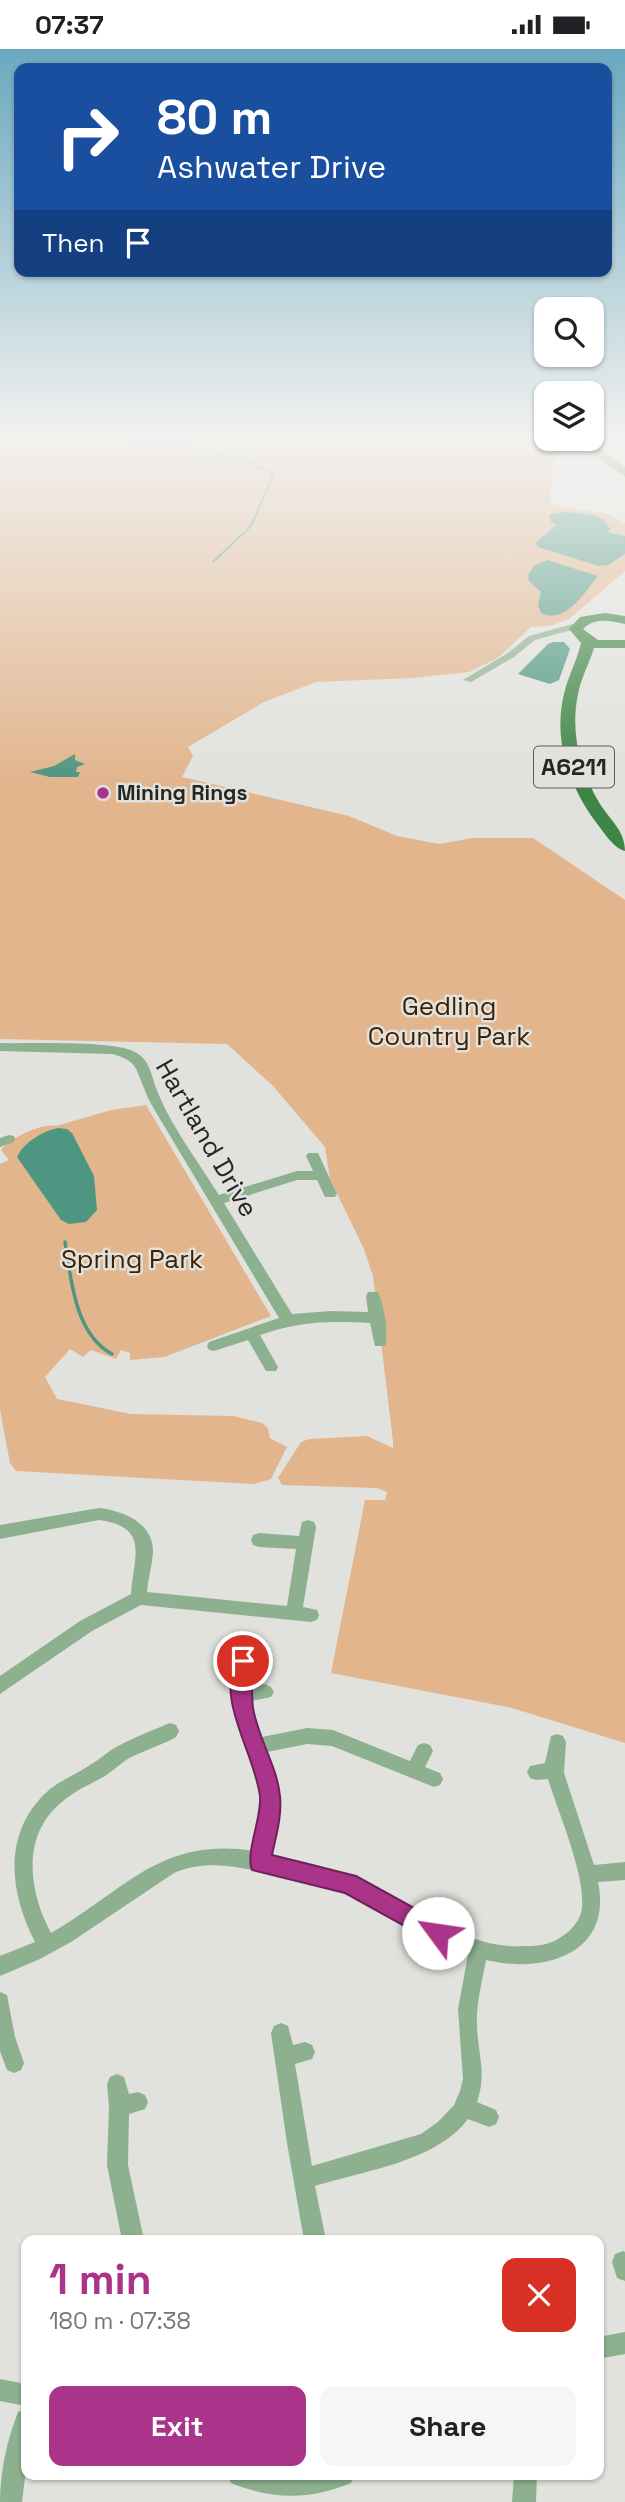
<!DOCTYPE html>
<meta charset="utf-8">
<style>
body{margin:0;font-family:"Space Grotesk",sans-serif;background:#f6f6f6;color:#202124;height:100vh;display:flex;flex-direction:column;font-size:26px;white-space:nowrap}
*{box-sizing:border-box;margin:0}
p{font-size:23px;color:#757577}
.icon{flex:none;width:38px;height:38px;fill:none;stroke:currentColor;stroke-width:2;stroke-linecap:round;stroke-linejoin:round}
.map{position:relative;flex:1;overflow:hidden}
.panel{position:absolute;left:21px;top:2186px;width:583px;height:245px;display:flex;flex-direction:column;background:#fff;border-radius:14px;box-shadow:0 2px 5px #0004}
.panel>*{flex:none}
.hud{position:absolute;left:14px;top:14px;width:598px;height:214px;border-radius:14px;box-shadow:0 2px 5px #0004;background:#1a4fa0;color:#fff;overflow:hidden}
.tools{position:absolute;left:534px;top:248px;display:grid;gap:14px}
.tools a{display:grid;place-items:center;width:70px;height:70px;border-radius:14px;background:#fff;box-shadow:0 2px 5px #0004;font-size:35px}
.pin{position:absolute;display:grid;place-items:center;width:60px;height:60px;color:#fff;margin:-30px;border:4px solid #fff;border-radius:50%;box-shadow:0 2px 7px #0007}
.me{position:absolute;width:77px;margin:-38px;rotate:301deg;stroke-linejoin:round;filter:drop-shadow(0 0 5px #0008)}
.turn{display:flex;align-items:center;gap:24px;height:147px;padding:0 28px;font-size:32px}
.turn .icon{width:91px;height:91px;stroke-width:2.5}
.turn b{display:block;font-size:49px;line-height:60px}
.then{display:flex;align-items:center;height:66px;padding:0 28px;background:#0003;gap:14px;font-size:26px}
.round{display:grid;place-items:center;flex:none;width:74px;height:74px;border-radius:14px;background:#f6f6f6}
.headline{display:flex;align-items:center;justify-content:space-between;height:119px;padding:0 28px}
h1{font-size:42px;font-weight:700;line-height:52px;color:#ab348b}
.cta{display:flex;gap:14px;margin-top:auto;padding:14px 28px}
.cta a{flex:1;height:80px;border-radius:14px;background:#ab348b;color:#fff;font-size:28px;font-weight:700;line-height:80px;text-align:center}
.cta a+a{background:#f6f6f6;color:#202124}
.status{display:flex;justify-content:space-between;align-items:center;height:49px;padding:0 35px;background:#fff;direction:ltr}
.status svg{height:19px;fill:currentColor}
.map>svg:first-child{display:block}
.green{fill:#e2b58d}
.water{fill:#4d9681}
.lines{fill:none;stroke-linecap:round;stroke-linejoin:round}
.stream-far1{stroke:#4d9681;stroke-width:2}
.stream{stroke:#4d9681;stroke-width:3.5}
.street{fill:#8db08e;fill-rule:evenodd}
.primary{fill:#3f8545;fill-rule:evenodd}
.route{fill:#ab348b;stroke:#6f225a;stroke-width:2}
.poi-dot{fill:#ab348b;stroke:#e1e2dd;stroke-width:2.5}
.labels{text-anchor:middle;stroke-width:5;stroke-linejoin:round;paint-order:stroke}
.far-poi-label{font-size:21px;font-weight:bold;fill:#252523;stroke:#e1e2dd;text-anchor:start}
.shield{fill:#e1e2dd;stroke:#5d5e5b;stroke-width:2}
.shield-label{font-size:24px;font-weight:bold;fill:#252523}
.park-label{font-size:26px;fill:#3f2000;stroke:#e1e2dd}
.street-label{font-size:26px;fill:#252523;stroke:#e1e2dd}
</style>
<div class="status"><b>07:37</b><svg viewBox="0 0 49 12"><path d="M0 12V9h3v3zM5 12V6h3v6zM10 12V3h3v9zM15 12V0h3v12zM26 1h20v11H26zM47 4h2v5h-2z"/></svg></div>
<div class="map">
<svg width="625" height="2453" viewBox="0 0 625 2453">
<rect width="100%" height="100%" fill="#e1e2dd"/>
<g class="green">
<path d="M0 390H556L550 454C578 465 599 457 625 474V522L569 570 550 577 531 578 498 609 469 623 413 629 316 633 264 653 188 698 193 707 182 728 349 767 397 787 439 795 473 789H533L625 851V1694L512 1659 331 1624 365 1451H385L387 1443 377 1439 282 1436 278 1429 301 1393 309 1390 367 1387 393 1399V1392L373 1227 364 1200 330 1130 325 1098 273 1037 227 995 0 990Z"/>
<path d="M146 1056 271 1267 164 1308 130 1311V1304L121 1301 116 1310 91 1301 83 1308 70 1300 45 1328 57 1350 131 1365 233 1367 262 1374 268 1379 270 1389 287 1398 271 1430 254 1435 16 1422 10 1414 0 1361V1115L9 1111 1 1101C11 1089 41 1074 56 1077L111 1061Z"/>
</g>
<g class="water">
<path d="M561 463C578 465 603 462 610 480L607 483 625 487V505L608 516 599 517 538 498 535 494 557 476 551 473 549 465Z"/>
<path d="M547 511 598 527C585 543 565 576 541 564L538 556 541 543 529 532 528 526 534 517Z"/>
<polygon points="553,593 564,593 570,600 559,631 550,635 518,625 548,595"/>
<polygon points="75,705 75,711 85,715 77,718 76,723 80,723 78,728 50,728 30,723 54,717"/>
<path d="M58 1079 67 1080 72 1084 94 1127 97 1161 86 1173 69 1175 61 1171 17 1108C24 1093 43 1082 58 1079Z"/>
</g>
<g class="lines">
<path class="stream-far1" d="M114 391C162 394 232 401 274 425L251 477 213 513"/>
<path class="stream" d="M65 1193C71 1231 75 1285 112 1305"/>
<g class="street">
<polygon points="576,574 581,577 579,579 535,591 514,608 471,633 463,631 508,604 529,587"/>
<path d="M0 994C30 995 112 991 135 1003 150 1011 151 1025 156 1039 169 1074 199 1114 219 1146L297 1122H313L306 1107 308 1104H318L337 1145 335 1148H325L317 1131H297L224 1154 292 1265 331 1262 368 1263 366 1247 368 1243H378C384 1256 389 1284 385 1297H375L370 1274C328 1272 300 1272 260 1286L278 1318 276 1322H266L248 1291 214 1302 209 1301 207 1297 209 1293 279 1269 157 1065C152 1057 147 1048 144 1039 135 1018 137 1012 112 1005L0 1002Z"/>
<polygon points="9,1086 14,1087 15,1090 14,1093 0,1098 0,1089"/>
<path d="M99 1459C124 1462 154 1474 153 1504 152 1517 148 1530 147 1543L287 1557 296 1500 259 1498 253 1496 251 1491 253 1486 259 1484 299 1487 302 1473 308 1471 314 1473 316 1478 303 1558 317 1561 319 1566 317 1571 311 1573 141 1556 92 1582 0 1645V1627L80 1572 131 1545C133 1509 151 1478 99 1471L0 1490V1476Z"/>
<path d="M244 1605 250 1607 252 1612 250 1637 265 1635 271 1638 274 1643 271 1648 251 1652 262 1688 307 1679 333 1681 410 1712 418 1696 424 1694 430 1696 433 1702 425 1718 440 1724 443 1730 440 1736 434 1738 332 1697 307 1695 267 1703C281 1741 281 1767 271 1806 303 1812 334 1819 364 1832 417 1855 462 1901 525 1897 538 1897 550 1896 561 1888 571 1882 581 1871 582 1859 585 1824 559 1766 548 1730L536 1731 530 1729 527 1723 530 1717 545 1714 551 1687 557 1685 563 1687 566 1693 564 1724 594 1816 625 1813V1831L598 1833C613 1905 544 1925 486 1911 482 1933 476 1955 477 1977 478 2006 487 2024 477 2053L496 2061 499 2068 496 2075 489 2078 468 2070C437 2112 364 2122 315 2137L326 2191H304L287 2094 271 1984 274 1977 281 1974 288 1977 293 1996 305 1993 312 1996 315 2003 312 2010 295 2015 312 2117 421 2085 438 2073 454 2056 460 2042 463 2030 458 1960 468 1906C427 1891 394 1865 355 1847 324 1832 289 1829 257 1822 230 1816 201 1812 174 1824L71 1893 40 1910 0 1927V1907L35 1893C9 1843 2 1782 49 1741 61 1731 77 1725 90 1716 99 1711 107 1703 116 1698 133 1689 153 1681 170 1674L176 1676 179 1682 176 1688 171 1691C158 1697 144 1702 131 1708 122 1713 114 1721 105 1727 91 1735 76 1741 63 1752 21 1785 28 1841 51 1884 124 1842 161 1787 254 1802 264 1759 263 1738 245 1698L247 1695C237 1668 225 1635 238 1607Z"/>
<polygon points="0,1943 7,1946 15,1988 24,2014 21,2021 14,2024 7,2021 0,2002"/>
<polygon points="117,2025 124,2028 129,2045 138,2043 145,2046 148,2053 145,2060 129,2065 128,2116 144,2191 122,2191 107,2116 109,2058 107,2035 110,2028"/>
<polygon points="623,2202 625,2203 625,2232 617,2229 612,2213 615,2205"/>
<polygon points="625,2283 625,2305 598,2310 598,2288"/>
<polygon points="0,2330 26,2335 26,2357 0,2352"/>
<path d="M26 2360V2420L22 2453H0C0 2423 7 2391 18 2363Z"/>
<path d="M227 2426H355L351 2434C310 2451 273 2451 231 2434Z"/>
<polygon points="514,2426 537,2426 536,2453 512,2453"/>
</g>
<g class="primary">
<path d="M572 390C594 390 609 405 625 418V428Z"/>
<path d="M605 564 625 567V575C610 572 595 568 583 580L598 591H625V599H594C589 615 581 629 578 645 570 684 580 722 600 755 611 772 625 782 625 802 613 799 603 782 595 772 568 735 553 690 564 645 568 627 577 612 581 594L569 580 580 568Z"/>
</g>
</g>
<linearGradient id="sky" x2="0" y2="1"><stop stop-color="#6aa8bf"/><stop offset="0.53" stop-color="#f2f2f0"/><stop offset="1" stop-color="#f2f2f0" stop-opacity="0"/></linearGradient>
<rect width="625" height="733" fill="url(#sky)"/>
<path class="route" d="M243 1603 250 1606C253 1612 251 1647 253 1659 258 1689 277 1717 280 1747 282 1767 276 1787 272 1806L356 1827 445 1876 448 1884 445 1891 438 1894 430 1891 345 1844 252 1821C245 1804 262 1769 260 1747 254 1702 215 1651 237 1606Z"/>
<circle class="poi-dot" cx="103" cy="744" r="7"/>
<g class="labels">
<g class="far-poi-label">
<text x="117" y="751">Mining Rings</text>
</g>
<rect class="shield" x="534" y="697.5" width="80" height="41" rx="5"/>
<g class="shield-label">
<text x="574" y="726">A6211</text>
</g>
<g class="park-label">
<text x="449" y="966">Gedling<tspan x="449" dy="30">Country Park</tspan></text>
<text x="132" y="1219">Spring Park</text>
</g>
<g class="street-label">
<text transform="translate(207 1089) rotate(60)" y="9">Hartland Drive</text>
</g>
</g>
</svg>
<div class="tools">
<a><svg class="icon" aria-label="search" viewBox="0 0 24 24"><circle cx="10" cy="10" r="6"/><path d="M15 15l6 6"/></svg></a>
<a><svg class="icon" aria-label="layers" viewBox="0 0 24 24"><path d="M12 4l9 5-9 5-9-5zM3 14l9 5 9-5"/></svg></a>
</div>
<div class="pin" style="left:243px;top:1612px;background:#d93025"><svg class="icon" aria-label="arrive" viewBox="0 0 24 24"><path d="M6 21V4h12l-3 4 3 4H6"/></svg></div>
<svg class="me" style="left:438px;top:1884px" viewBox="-20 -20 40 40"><circle r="19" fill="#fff"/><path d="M0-13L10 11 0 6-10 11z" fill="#ab348b"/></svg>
<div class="hud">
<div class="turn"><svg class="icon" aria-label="right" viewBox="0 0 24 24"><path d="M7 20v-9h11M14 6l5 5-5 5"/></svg><div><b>80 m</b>Ashwater Drive</div></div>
<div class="then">Then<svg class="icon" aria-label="arrive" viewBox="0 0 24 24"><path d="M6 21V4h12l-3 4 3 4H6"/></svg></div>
</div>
<section class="panel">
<div class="headline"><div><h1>1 min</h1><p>180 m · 07:38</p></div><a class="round" style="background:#d93025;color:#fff"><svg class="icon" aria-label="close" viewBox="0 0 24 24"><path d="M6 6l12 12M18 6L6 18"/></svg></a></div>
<div class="cta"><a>Exit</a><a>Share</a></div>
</section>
</div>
